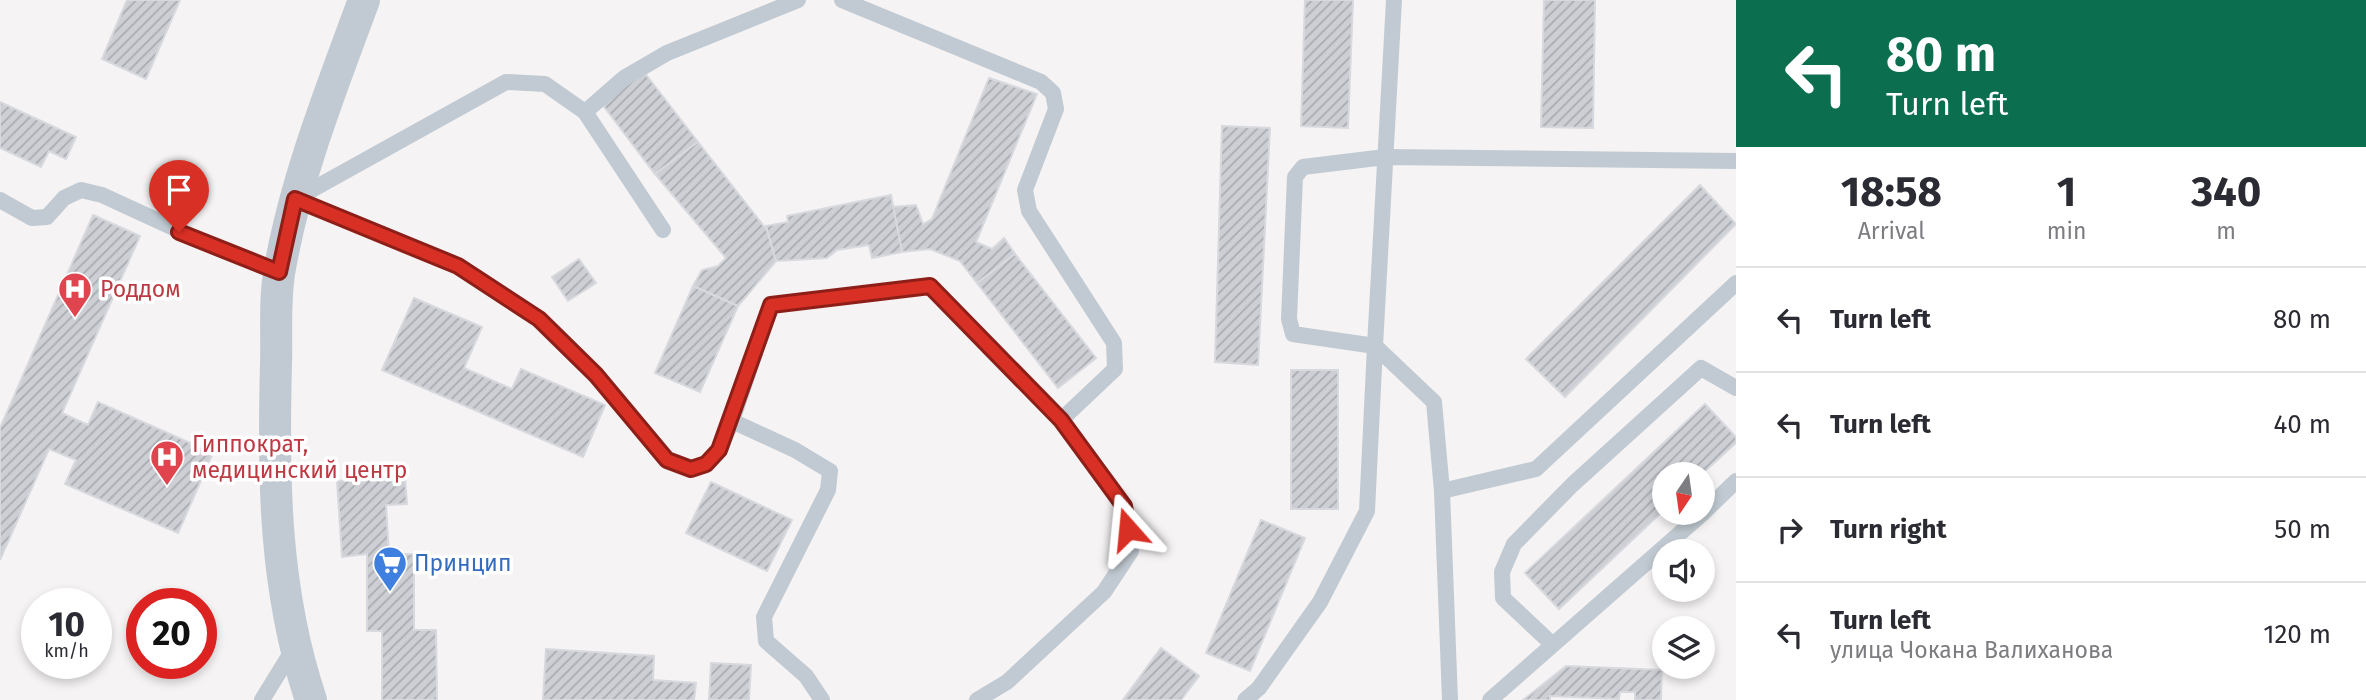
<!DOCTYPE html>
<meta charset="utf-8">
<style>
body{margin:0;font-family:"Fira Sans",sans-serif;background:#f7f7f7;color:#2b2b33;height:100vh;display:flex;flex-direction:column;font-size:26px;white-space:nowrap}
*{box-sizing:border-box;margin:0}
p{font-size:23px;color:#7c7c81}
.icon{flex:none;width:38px;height:38px;fill:none;stroke:currentColor;stroke-width:2;stroke-linecap:round;stroke-linejoin:round}
.map{position:relative;flex:1;overflow:hidden}
.sheet{display:flex;flex-direction:column;background:#fff;width:630px}
.sheet>*{flex:none}
.banner{background:#0b6e4f;color:#fff;overflow:hidden}
.needle{width:46px;rotate:193deg}
.fabs{position:absolute;left:1652px;top:462px;display:grid;gap:14px}
.fabs a{display:grid;place-items:center;width:63px;height:63px;border-radius:50%;background:#fff;box-shadow:0 4px 10px #0003;font-size:35px}
.speed{position:absolute;left:21px;top:588px;display:flex;gap:14px;font-size:35px;font-weight:700;text-align:center}
.speed>*{display:grid;place-content:center;width:91px;height:91px;border-radius:50%;background:#fff;box-shadow:0 4px 10px #0003;line-height:1}
.speed small{font-size:18px;font-weight:400}
.speed .limit{border:10px solid #d22;background:#fff;color:#111}
.pin{position:absolute;display:grid;place-items:center;width:60px;height:60px;color:#fff;margin:-72px -30px;border-radius:50% 50% 50% 0;rotate:-45deg;box-shadow:0 0 7px #0007}
.pin .icon{rotate:45deg}
.me{position:absolute;width:77px;margin:-38px;rotate:342deg;stroke-linejoin:round;filter:drop-shadow(0 0 5px #0008)}
.turn{display:flex;align-items:center;gap:24px;height:147px;padding:0 35px;font-size:32px}
.turn .icon{width:91px;height:91px;stroke-width:2.5}
.turn b{display:block;font-size:49px;line-height:60px}
.eta{display:flex;justify-content:space-evenly;align-items:center;height:119px;text-align:center}
.eta b{font-size:42px;font-weight:700;line-height:49px}
ul{padding:0;list-style:none}
li{display:flex;align-items:center;gap:21px;height:105px;padding:0 35px;border-top:2px solid #e1e1e2}
li div{flex:1}
li b{display:block;font-size:26px}
li em{font-style:normal}
main{display:flex;flex:1;min-height:0}
.map>svg:first-child{display:block}
.building{fill:url(#building-hatch);stroke:#d7d9de;stroke-width:2}
.lines{fill:none;stroke-linecap:round;stroke-linejoin:round}
.lane{stroke:#c1cad2;stroke-width:16}
.street{stroke:#c1cad2;stroke-width:32}
.route-casing{stroke:#8d1f18;stroke-width:18}
.route{stroke:#d93025;stroke-width:12}
.labels{text-anchor:middle;stroke-width:7;stroke-linejoin:round;paint-order:stroke}
.health-label{font-size:23px;fill:#be3a42;stroke:#fff;text-anchor:start}
.shop-label{font-size:23px;fill:#366cbe;stroke:#fff;text-anchor:start}
</style>
<main>
<div class="map">
<svg width="1736" height="700" viewBox="0 0 1736 700">
<defs>
<pattern id="building-hatch" width="6" height="6" patternUnits="userSpaceOnUse" patternTransform="scale(1.75)"><rect width="6" height="6" fill="#cdcfd5"/><path d="M-1 1l2-2M0 6l6-6M5 7l2-2" fill="none" stroke="#a8abb0"/></pattern>
</defs>
<rect width="100%" height="100%" fill="#f5f3f3"/>
<g class="building">
<polygon points="127,0 180,0 146,79 102,59"/>
<polygon points="1305,0 1353,0 1348,128 1301,126"/>
<polygon points="1544,0 1595,0 1593,128 1541,127"/>
<polygon points="644,72 698,142 655,174 602,104"/>
<polygon points="989,78 1037,94 976,242 992,249 1004,238 1015,254 977,283 960,261 930,249 902,252 893,207 916,205 923,224 932,219"/>
<polygon points="0,102 76,137 66,159 49,151 41,167 0,148"/>
<polygon points="1222,126 1270,128 1258,365 1215,362"/>
<polygon points="698,142 766,229 766,226 776,261 738,306 693,286 702,270 718,266 726,258 655,174"/>
<polygon points="1700,185 1736,224 1565,397 1526,359"/>
<polygon points="891,195 902,252 872,258 869,245 837,250 827,258 776,261 766,226 788,222 787,216"/>
<polygon points="93,215 140,236 62,413 88,425 98,402 213,453 178,533 65,484 76,460 49,449 0,560 0,428"/>
<polygon points="1015,254 1096,358 1058,388 977,283"/>
<polygon points="579,259 596,283 568,301 552,277"/>
<polygon points="693,286 738,306 700,392 655,373"/>
<polygon points="414,298 482,327 464,368 512,389 521,369 605,405 583,457 382,370"/>
<rect x="1291" y="370" width="47" height="139"/>
<polygon points="1705,404 1736,437 1736,443 1702,474 1664,474 1664,510 1559,609 1525,573"/>
<polygon points="405,477 407,504 386,505 389,554 414,554 414,630 436,630 437,700 382,700 382,631 367,631 367,554 342,557 337,481"/>
<polygon points="711,482 792,520 767,571 686,533"/>
<polygon points="1261,520 1305,538 1250,671 1206,653"/>
<polygon points="1161,648 1199,676 1181,700 1123,700"/>
<polygon points="546,649 654,656 653,680 696,683 694,700 543,700"/>
<polygon points="711,663 751,665 749,700 709,700"/>
<polygon points="1566,666 1662,670 1661,700 1635,700 1635,692 1620,692 1619,699 1550,696 1550,700 1523,700"/>
</g>
<g class="lines">
<g class="lane">
<polyline points="842,0 1041,82 1053,93 1056,109 1025,190 1029,211 1114,343 1115,369 1061,420 1124,506 1131,551 1104,592 1007,682 977,700"/>
<polyline points="1394,0 1375,346 1434,402 1442,491 1450,700"/>
<polyline points="585,112 624,78 667,53 798,0"/>
<polyline points="297,198 506,82 545,84 585,112 663,230"/>
<polyline points="295,199 458,266 539,319 596,375 667,460 691,469 706,465 719,450 732,421"/>
<polyline points="0,200 32,218 47,217 64,198 81,190 102,195 217,248 279,272"/>
<polyline points="1442,491 1536,469 1736,283"/>
<polyline points="1703,513 1736,481"/>
<polyline points="1552,644 1503,598 1502,572 1514,544 1572,485 1701,368 1736,388"/>
<polyline points="262,700 294,648"/>
<polyline points="822,700 806,676 766,641 764,617 828,490 830,471 795,450 732,421 771,305 930,286 1061,420"/>
<polyline points="1245,700 1259,688 1320,602 1367,511 1375,346 1293,334 1289,319 1295,177 1303,167 1385,157 1736,161"/>
<polyline points="1490,700 1703,513"/>
</g>
<path class="street" d="M311 700C274 590 273 479 276 364 277 333 274 299 280 268 296 177 332 87 364 0"/>
</g>
<g class="lines">
<g class="route-casing">
<polyline id="route" points="179,232 279,272 295,199 458,266 539,319 596,375 667,460 691,469 706,464 719,450 771,305 930,286 1061,420 1124,506 1128,529"/>
</g>
<use href="#route" class="route"/>
</g>
<defs>
<g id="hospital-pin" transform="scale(1.75)"><path d="M0 17L-7.5 6A9.5 9.5 0 1 1 7.5 6Z" fill="#e0444e" stroke="#fff"/><path d="M-5-5h3v3.5h4V-5h3V5h-3V1.5h-4V5h-3Z" fill="#fff"/></g>
<g id="supermarket-pin" transform="scale(1.75)"><path d="M0 17L-7.5 6A9.5 9.5 0 1 1 7.5 6Z" fill="#3f7fe0" stroke="#fff"/><path d="M-6-5.5h2.5l.6 2H6L4.5 2H-2.5L-4.4-4H-6ZM-1.5 3.2a1.3 1.3 0 1 0 .1 0ZM3 3.2a1.3 1.3 0 1 0 .1 0Z" fill="#fff"/></g>
</defs>
<g fill-rule="evenodd">
<use href="#hospital-pin" x="75" y="289"/>
<use href="#hospital-pin" x="167" y="457"/>
<use href="#supermarket-pin" x="390" y="563"/>
</g>
<g class="labels">
<g class="health-label">
<text x="100" y="297">Роддом</text>
<text x="192" y="452">Гиппократ,<tspan x="192" dy="26">медицинский центр</tspan></text>
</g>
<g class="shop-label">
<text x="414" y="571">Принцип</text>
</g>
</g>
</svg>
<div class="fabs">
<a><svg class="needle" viewBox="-14 -14 28 28"><path d="M0-13l5 13h-10z" fill="#e53935"/><path d="M0 13l5-13h-10z" fill="#7c7c81"/></svg></a>
<a><svg class="icon" aria-label="sound" viewBox="0 0 24 24"><path d="M4 9h4l5-4v14l-5-4H4zM17 9q2 3 0 6"/></svg></a>
<a><svg class="icon" aria-label="layers" viewBox="0 0 24 24"><path d="M12 4l9 5-9 5-9-5zM3 14l9 5 9-5"/></svg></a>
</div>
<div class="speed"><div>10<small>km/h</small></div><div class="limit">20</div></div>
<div class="pin" style="left:179px;top:232px;background:#d93025"><svg class="icon" aria-label="arrive" viewBox="0 0 24 24"><path d="M6 21V4h12l-3 4 3 4H6"/></svg></div>
<svg class="me" style="left:1128px;top:529px" viewBox="-20 -20 40 40"><path d="M0-17L14 15 0 8-14 15z" fill="#d93025" stroke="#fff" stroke-width="4"/></svg>
</div>
<section class="sheet">
<div class="banner">
<div class="turn"><svg class="icon" aria-label="left" viewBox="0 0 24 24"><path d="M17 20v-9H6M10 6l-5 5 5 5"/></svg><div><b>80 m</b>Turn left</div></div>
</div>
<div class="eta">
<div><b>18:58</b><p>Arrival</p></div>
<div><b>1</b><p>min</p></div>
<div><b>340</b><p>m</p></div>
</div>
<ul>
<li><svg class="icon" aria-label="left" viewBox="0 0 24 24"><path d="M17 20v-9H6M10 6l-5 5 5 5"/></svg><div><b>Turn left</b></div><em>80 m</em></li>
<li><svg class="icon" aria-label="left" viewBox="0 0 24 24"><path d="M17 20v-9H6M10 6l-5 5 5 5"/></svg><div><b>Turn left</b></div><em>40 m</em></li>
<li><svg class="icon" aria-label="right" viewBox="0 0 24 24"><path d="M7 20v-9h11M14 6l5 5-5 5"/></svg><div><b>Turn right</b></div><em>50 m</em></li>
<li><svg class="icon" aria-label="left" viewBox="0 0 24 24"><path d="M17 20v-9H6M10 6l-5 5 5 5"/></svg><div><b>Turn left</b><p>улица Чокана Валиханова</p></div><em>120 m</em></li>
</ul>
</section>
</main>
